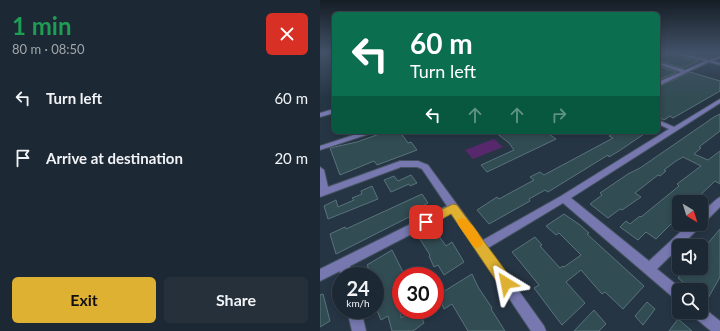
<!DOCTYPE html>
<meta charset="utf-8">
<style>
body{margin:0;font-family:Lato,sans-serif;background:#25303b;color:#f1f3f6;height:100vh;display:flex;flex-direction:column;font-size:15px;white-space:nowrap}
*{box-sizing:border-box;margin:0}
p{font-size:13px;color:#a0a6ac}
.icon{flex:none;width:22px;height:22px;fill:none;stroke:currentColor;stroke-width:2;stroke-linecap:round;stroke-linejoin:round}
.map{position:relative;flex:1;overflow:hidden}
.sheet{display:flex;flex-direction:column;background:#1c2833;width:320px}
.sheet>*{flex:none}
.hud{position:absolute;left:12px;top:12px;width:328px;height:122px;border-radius:6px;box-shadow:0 2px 6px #0003,0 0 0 1px #3a444e;background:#0b6e4f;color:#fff;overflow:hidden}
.needle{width:26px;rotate:142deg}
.tools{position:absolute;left:352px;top:195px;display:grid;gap:8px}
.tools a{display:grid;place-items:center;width:36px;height:36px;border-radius:6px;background:#1c2833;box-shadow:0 2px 6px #0003,0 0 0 1px #3a444e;font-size:20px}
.speed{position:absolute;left:12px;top:267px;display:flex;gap:8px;font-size:20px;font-weight:700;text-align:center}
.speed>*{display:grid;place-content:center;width:52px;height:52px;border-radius:50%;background:#1c2833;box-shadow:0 2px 6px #0003,0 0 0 1px #3a444e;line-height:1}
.speed small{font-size:10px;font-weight:400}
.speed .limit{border:6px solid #d22;background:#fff;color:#111}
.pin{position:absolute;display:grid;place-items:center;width:34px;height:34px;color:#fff;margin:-17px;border-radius:8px;box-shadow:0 2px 6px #0006}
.me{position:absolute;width:44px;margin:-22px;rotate:325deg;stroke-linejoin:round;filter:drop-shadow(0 0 3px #0008)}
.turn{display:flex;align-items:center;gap:14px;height:84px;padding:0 12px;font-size:18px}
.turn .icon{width:52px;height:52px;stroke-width:2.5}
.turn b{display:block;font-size:28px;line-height:34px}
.lanes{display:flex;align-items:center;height:38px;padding:0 12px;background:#0003;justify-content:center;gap:20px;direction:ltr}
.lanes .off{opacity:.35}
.round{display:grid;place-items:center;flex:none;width:42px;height:42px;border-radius:6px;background:#25303b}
.summary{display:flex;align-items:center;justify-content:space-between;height:68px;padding:0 12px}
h1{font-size:24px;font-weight:700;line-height:30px;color:#1e9e55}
.cta{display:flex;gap:8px;margin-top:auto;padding:8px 12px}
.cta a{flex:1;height:46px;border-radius:6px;background:#deb133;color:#111;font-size:16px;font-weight:700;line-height:46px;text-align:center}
.cta a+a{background:#25303b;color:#f1f3f6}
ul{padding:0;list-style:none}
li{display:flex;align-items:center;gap:12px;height:60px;padding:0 12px}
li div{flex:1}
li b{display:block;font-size:15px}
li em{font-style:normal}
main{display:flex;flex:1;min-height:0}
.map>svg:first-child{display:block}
.green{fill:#57296c}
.building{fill:#324c53;stroke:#58737b}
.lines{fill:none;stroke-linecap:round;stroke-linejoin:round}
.street-casing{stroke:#455361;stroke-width:2}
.street{fill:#7678af;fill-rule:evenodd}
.route{fill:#deb133;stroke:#907321}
.slow{fill:#f59e0b}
</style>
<main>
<section class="sheet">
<div class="summary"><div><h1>1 min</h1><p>80 m · 08:50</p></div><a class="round" style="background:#d93025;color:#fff"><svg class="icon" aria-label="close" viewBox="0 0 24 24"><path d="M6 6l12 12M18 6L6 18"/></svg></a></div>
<ul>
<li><svg class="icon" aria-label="left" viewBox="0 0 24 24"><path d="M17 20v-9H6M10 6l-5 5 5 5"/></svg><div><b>Turn left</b></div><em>60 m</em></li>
<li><svg class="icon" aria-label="arrive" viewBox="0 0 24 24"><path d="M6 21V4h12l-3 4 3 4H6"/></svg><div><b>Arrive at destination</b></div><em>20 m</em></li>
</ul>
<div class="cta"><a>Exit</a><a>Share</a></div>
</section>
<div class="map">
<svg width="400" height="331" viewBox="0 0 400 331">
<rect width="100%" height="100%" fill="#263544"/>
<polygon class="green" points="174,139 183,147 153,159 145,150"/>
<g class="building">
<polygon points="360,52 400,52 400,53 388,58"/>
<polygon points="350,55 379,61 363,68 338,61 338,57"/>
<polygon points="338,66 357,72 338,80"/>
<polygon points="370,72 400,81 400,91 353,118 350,116 344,120 338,117 338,87"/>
<polygon points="400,114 400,131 379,147 381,148 374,154 388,160 400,151 400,184 395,181 373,202 359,202 359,216 336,239 326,232 318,240 300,227 306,221 310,224 320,216 321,217 359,186 357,184 381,166 363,157 356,161 344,170 346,171 340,176 338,175 315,193 321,197 302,210 300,209 288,218 270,204 282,195 280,193 308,174 320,168 394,117"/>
<polygon points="65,132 68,134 80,132 88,143 91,142 97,150 57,165 54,161 20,175 10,148 37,142"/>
<polygon points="175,132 226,132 236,139 167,172 161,165 194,150 189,143"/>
<polygon points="296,132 327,132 299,151 289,157 288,155 228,192 225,190 209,199 210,201 169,224 157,210 177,197 179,199 214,180 210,177 220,172 224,175 293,138 289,136"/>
<polygon points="91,175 97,183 90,186 89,184 71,192 64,180 74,176 78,181"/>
<polygon points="52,186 58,199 8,219 4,206 16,200 18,207 34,200 32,198 42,194 41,191"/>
<polygon points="102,194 108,203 93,211 95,214 16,254 10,234 25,227 26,229"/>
<polygon points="244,214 260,225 269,233 267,234 324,286 303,309 285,292 282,294 261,270 246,282 265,303 242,325 214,288 219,285 192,252 215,237 222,245 220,246 240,268 243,266 244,267 261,255 239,233 236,235 226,226"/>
<polygon points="400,229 400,277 387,300 381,296 381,290 373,290 358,278 365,268 381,268 381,249 387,242 388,243"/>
<polygon points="109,230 113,234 116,232 126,246 132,242 144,262 124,275 118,265 114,267 109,256 110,255 98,236"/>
<polygon points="72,250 85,276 81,276 81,318 93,310 98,310 104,323 93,331 72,331 68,316 61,320 56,308 58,307 55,296 55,276 52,276 47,265"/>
<polygon points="152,274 158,287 172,308 171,309 185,331 148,331 132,304 124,309 118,295"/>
<polygon points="3,294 10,321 0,327 0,295"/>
<polygon points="327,302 335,309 323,325 315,316"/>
<polygon points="274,310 286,324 279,331 254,331"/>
<polygon points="358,319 372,331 349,331"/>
</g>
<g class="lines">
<g class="street-casing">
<g id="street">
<polygon points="346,52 355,52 389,60 400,56 400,58 393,61 400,63 400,65 389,62 338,86 338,82 361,72 338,64 338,62 365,70 385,61 350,53 338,56 338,54"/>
<polygon points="400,99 400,103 251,198 329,261 369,224 381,224 380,227 337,269 363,290 359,290 359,301 355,299 243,203 168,248 224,326 226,331 211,331 132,213 30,266 33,276 21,276 20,271 0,281 0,269 127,206 102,169 97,167 81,167 0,197 0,167 4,170 8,187 80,161 98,161 108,165 163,240 241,196 349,129 338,124 338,120 354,127"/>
<polygon points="14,109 14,113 0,117 0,113"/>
<polygon points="43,132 53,132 52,133 0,150 0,146"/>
<polygon points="400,197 400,207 385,222 381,223 381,213 397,199"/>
<polygon points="381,306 400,321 400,331 391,331 374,317 372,312 381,312"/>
<polygon points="27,310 41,310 46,331 32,331"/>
</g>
</g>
<use href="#street" class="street"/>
</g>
<linearGradient id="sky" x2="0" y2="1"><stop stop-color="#151d25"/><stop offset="0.53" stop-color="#415167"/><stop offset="1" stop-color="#415167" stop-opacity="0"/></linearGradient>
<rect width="400" height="98" fill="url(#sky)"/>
<path class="route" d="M133 204 137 205 191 278 193 283 191 288 186 290 181 288 131 214C123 218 111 228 102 225L100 222 102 219Z"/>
<path class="slow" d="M143 218C151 221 160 235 163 243L161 246 157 248 153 246 139 226 137 222 139 219Z"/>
</svg>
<div class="tools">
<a><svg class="needle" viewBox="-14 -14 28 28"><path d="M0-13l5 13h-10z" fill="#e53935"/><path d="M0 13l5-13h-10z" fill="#a0a6ac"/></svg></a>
<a><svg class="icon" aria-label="sound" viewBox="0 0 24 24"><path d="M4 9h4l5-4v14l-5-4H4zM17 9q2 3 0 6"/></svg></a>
<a><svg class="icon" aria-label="search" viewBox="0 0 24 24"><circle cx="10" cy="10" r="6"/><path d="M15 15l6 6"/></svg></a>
</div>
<div class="speed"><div>24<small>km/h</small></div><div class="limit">30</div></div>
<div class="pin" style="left:106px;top:222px;background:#d93025"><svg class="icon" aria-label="arrive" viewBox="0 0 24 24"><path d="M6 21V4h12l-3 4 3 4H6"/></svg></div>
<svg class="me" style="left:186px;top:283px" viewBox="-20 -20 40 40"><path d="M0-17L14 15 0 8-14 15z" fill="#deb133" stroke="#fff" stroke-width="4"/></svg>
<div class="hud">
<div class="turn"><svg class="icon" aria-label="left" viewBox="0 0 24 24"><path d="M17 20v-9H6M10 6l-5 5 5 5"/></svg><div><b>60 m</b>Turn left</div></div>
<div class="lanes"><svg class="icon" aria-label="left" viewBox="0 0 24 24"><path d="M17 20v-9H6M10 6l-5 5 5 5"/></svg><svg class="icon off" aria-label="ahead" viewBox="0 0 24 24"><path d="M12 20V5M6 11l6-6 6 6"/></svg><svg class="icon off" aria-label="ahead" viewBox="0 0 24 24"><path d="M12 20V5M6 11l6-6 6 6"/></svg><svg class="icon off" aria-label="right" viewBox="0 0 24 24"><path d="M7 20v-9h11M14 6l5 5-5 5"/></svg></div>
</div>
</div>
</main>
